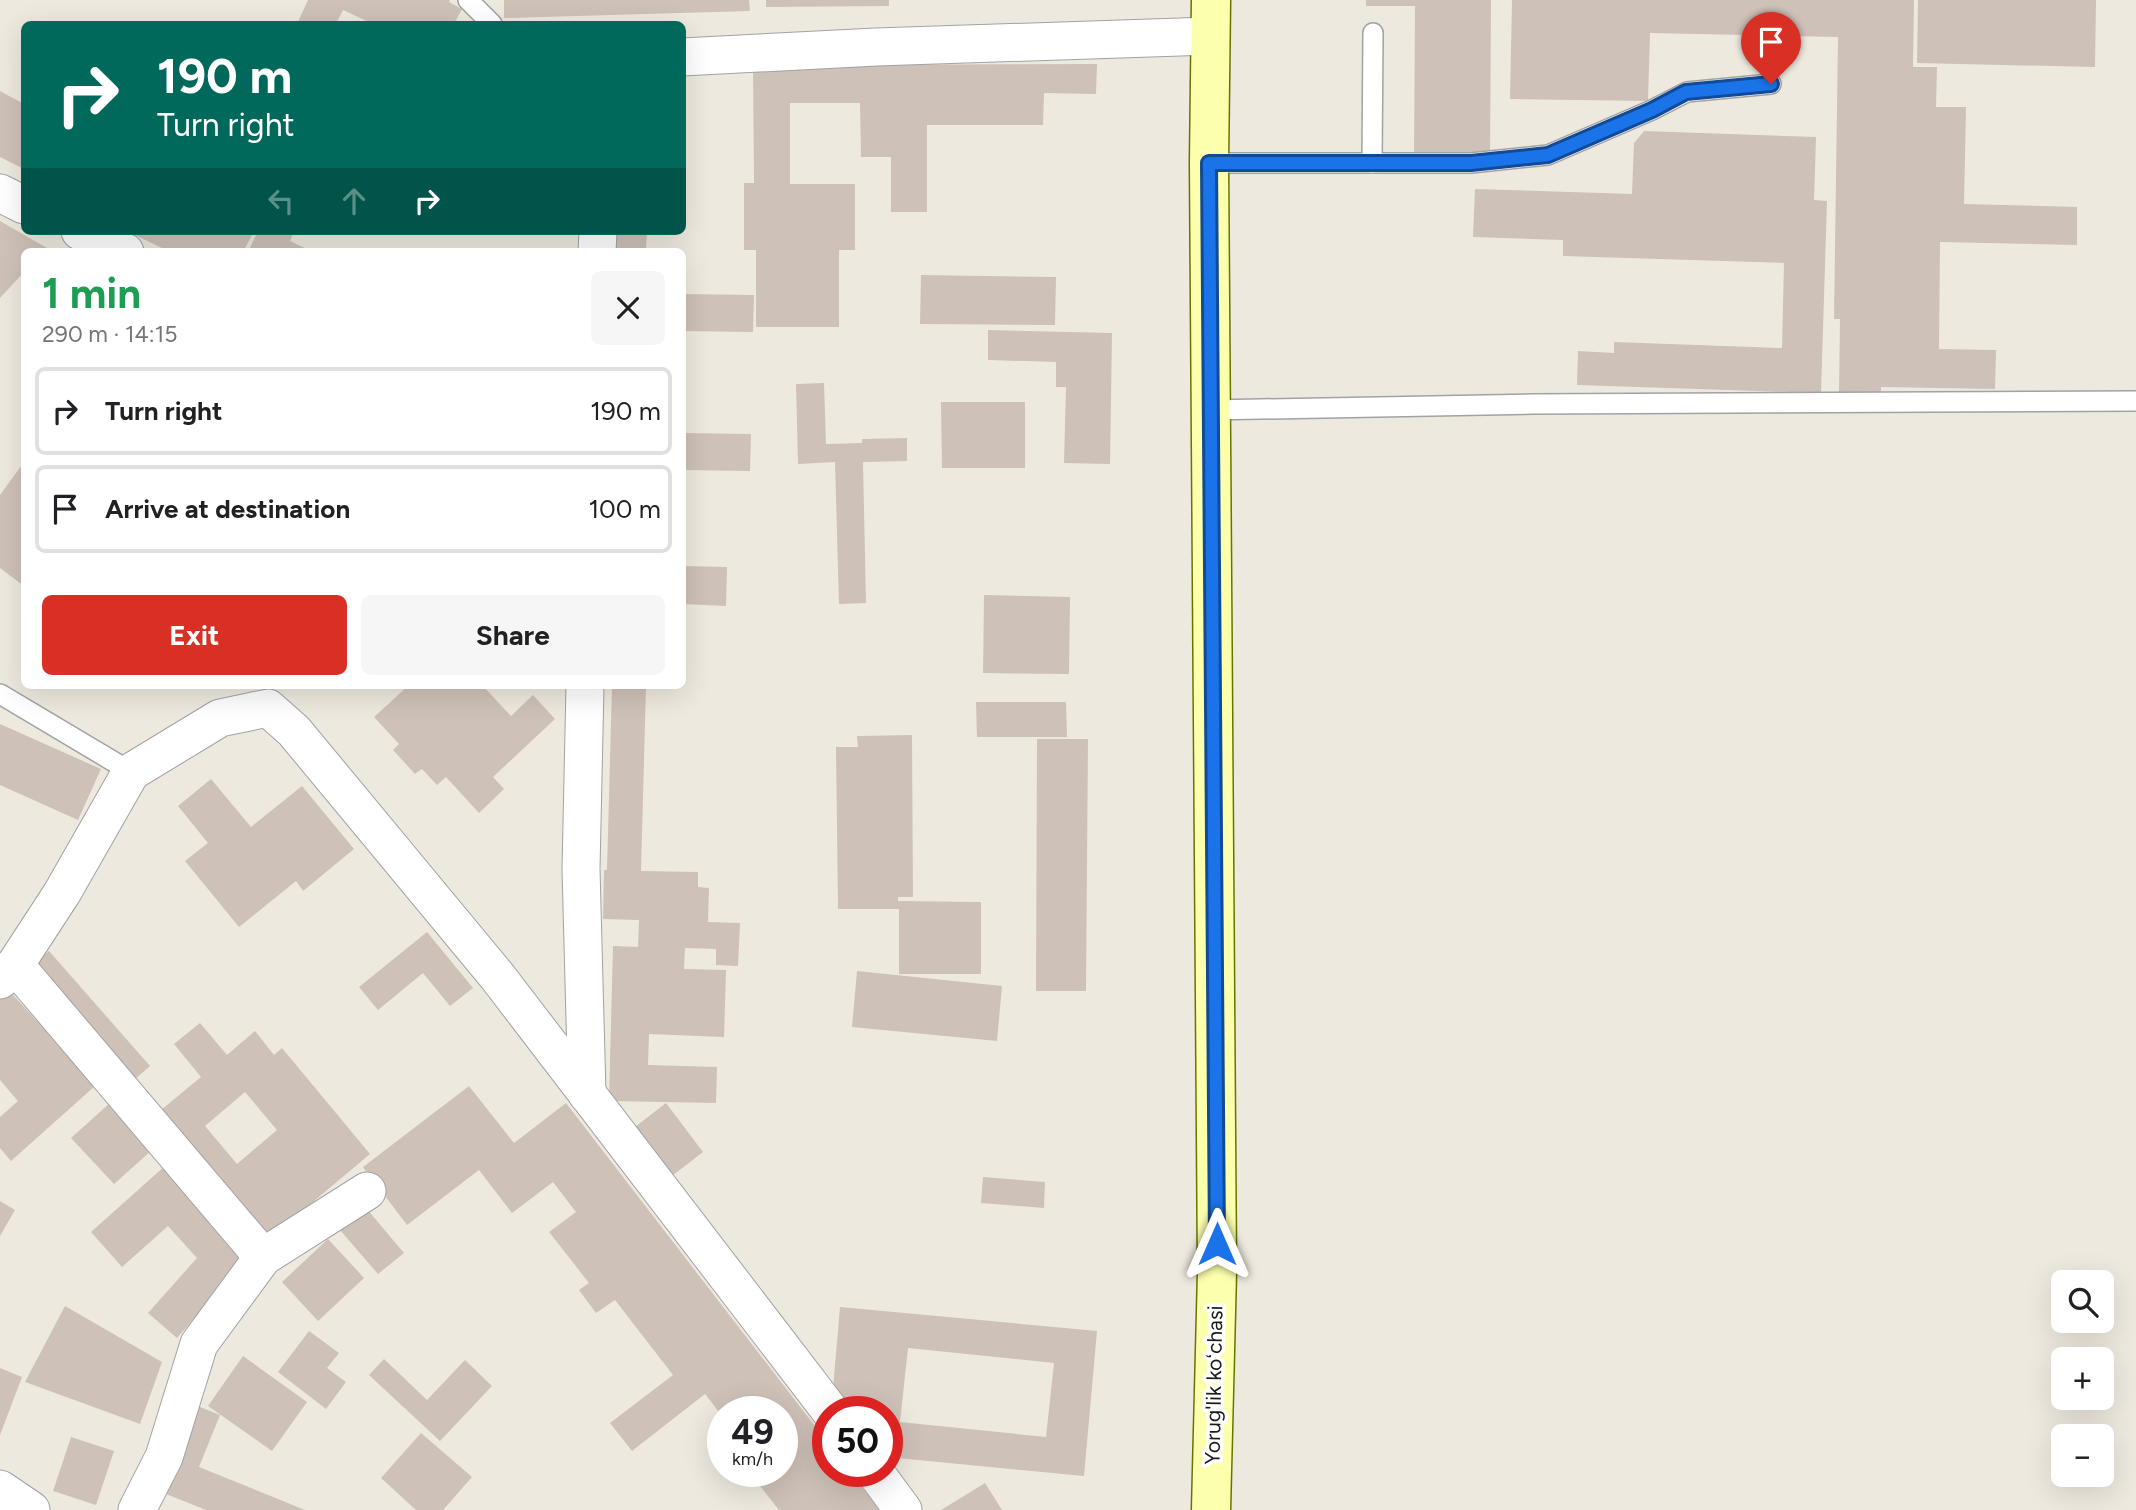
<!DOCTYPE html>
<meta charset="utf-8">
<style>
body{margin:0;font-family:Figtree,sans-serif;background:#f6f6f6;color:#202124;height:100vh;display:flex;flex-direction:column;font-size:26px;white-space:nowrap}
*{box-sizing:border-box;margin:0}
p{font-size:23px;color:#757577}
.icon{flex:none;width:38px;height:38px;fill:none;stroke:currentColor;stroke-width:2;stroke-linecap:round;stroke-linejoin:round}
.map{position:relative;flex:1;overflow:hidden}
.sheet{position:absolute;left:21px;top:248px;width:665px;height:441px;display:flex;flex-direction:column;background:#fff;border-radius:10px;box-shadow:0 7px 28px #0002}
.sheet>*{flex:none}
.banner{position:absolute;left:21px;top:21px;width:665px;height:214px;border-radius:10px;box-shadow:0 7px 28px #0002;background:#00695c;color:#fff;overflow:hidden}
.controls{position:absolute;left:2051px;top:1270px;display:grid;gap:14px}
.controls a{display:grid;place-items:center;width:63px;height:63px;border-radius:10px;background:#fff;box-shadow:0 7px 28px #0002;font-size:35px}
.speed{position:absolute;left:707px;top:1396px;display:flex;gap:14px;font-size:35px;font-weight:700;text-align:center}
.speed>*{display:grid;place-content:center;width:91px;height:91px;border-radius:50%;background:#fff;box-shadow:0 7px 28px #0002;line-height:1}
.speed small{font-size:18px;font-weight:400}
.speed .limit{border:10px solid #d22;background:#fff;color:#111}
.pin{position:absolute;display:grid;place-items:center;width:60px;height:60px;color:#fff;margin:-72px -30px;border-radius:50% 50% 50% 0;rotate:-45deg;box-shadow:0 0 7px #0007}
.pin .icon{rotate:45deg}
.me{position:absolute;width:77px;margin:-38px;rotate:0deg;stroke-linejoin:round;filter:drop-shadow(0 0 5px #0008)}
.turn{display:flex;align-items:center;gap:24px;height:147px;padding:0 21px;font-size:32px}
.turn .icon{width:91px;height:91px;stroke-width:2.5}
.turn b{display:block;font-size:49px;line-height:60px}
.lanes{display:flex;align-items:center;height:66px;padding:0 21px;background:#0003;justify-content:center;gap:35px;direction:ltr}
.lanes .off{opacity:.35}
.round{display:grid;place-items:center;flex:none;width:74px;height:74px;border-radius:10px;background:#f6f6f6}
.summary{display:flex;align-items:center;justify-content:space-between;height:119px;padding:0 21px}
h1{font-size:42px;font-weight:700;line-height:52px;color:#1e9e55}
.action{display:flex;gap:14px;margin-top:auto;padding:14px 21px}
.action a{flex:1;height:80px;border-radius:10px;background:#d93025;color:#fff;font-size:28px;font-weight:700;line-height:80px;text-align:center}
.action a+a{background:#f6f6f6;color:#202124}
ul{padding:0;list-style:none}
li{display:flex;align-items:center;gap:21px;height:88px;margin:0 14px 10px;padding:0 7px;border:4px solid #e0e0e0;border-radius:10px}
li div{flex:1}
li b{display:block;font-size:26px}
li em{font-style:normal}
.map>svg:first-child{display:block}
.building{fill:#cec1b8;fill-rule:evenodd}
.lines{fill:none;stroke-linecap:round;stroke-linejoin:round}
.lane-casing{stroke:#a2a2a2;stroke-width:22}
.street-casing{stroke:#a2a2a2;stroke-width:39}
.secondary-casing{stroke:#697400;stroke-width:41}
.lane{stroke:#fff;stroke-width:19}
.street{stroke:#fff;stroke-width:37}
.secondary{stroke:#fcffac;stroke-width:38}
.route-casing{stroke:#114b97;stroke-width:18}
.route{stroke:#1a73e8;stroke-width:12}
.labels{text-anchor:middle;stroke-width:7;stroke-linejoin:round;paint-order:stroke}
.street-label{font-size:21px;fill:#1b1b1b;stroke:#fff}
</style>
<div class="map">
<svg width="2136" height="1510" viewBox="0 0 2136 1510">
<rect width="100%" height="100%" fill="#eee9df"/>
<g class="building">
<polygon points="308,0 450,0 449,2 462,9 454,24 373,24 343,10 336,24 297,24"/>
<polygon points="504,0 749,0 750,11 504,18"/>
<polygon points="766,0 889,0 889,6 766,7"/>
<polygon points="1366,0 1491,0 1490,158 1414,158 1415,6 1366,6"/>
<polygon points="1512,0 1914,0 1913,67 1937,67 1936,107 1966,107 1964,204 2077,207 2077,245 1940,242 1939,349 1996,350 1995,389 1881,387 1881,393 1839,392 1840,319 1834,319 1838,37 1650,33 1648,101 1510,99"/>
<polygon points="1918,0 2096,0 2095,67 1917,63"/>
<polygon points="1097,64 1096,94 1044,93 1043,125 927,125 927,212 891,212 891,157 861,157 860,103 790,103 790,184 855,184 855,250 839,250 839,327 756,327 756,250 744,250 744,183 754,183 753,65"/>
<polygon points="0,91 24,104 24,169 0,157"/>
<polygon points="1644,131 1816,137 1814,200 1827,201 1821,393 1577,385 1578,351 1614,353 1614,342 1782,348 1784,263 1563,256 1563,240 1473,237 1475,189 1632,194 1634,143"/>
<polygon points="0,221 47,248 43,252 24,252 24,272 0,298"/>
<polygon points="127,231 254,231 243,252 170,252"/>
<polygon points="258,231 294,231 290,241 313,252 248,252"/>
<polygon points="614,231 647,231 646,249 661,250 661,252 614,252"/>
<polygon points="921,275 1056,277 1055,325 920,324"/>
<polygon points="682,294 754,295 753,332 682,331"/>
<polygon points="988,330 1112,333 1110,464 1064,463 1066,387 1056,387 1056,362 988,360"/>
<polygon points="824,383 826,444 862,443 862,439 907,438 907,461 863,462 866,603 839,604 835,462 798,464 796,384"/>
<polygon points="941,402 1025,402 1025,468 942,468"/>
<polygon points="682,433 751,434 750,471 682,470"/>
<polygon points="24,462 24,586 0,568 0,495"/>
<polygon points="682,566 727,567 726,606 682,604"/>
<polygon points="984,595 1070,597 1069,674 983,673"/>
<polygon points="408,686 483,686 511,716 533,695 555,719 493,777 504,789 479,813 446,777 437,785 422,769 415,774 393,750 399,744 374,717"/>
<polygon points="612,686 646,686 641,871 698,872 698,887 709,888 708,922 740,923 738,966 716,965 716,949 685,948 684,969 726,970 724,1037 649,1034 648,1065 717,1067 716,1103 609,1101 613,946 638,947 639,920 603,919 604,870 607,870"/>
<polygon points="976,702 1066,702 1067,737 977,737"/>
<polygon points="0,724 101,769 78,820 0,785"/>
<polygon points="912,735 913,897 898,897 898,901 981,902 981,974 899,974 899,909 838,909 836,747 858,747 857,736"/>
<polygon points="1037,739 1088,739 1086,991 1036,991"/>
<polygon points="211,779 251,827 302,786 354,849 303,891 296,881 239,927 185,861 208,843 178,806"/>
<polygon points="427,932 473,988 450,1006 423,973 378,1010 359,987"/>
<polygon points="49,951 150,1066 126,1087 25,972"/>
<polygon points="857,971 1002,986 997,1041 852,1027"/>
<polygon points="7,988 95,1086 11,1161 0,1148 0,1117 18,1101 0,1080 0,994"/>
<path d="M200 1023 227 1055 255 1031 274 1055 282 1048 370 1154 263 1244 155 1115 201 1077 174 1044ZM245 1092 277 1130 237 1164 205 1126Z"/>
<polygon points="469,1086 514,1143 566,1103 828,1443 828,1472 850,1472 879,1510 779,1510 749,1472 782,1472 782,1412 723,1412 723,1417 705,1394 632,1451 610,1423 673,1375 615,1300 596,1313 579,1290 589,1283 549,1232 576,1212 553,1182 512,1213 479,1170 407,1225 363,1167"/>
<polygon points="110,1103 152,1150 114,1184 71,1138"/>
<polygon points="666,1103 703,1152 672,1176 635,1127"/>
<polygon points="166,1165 248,1256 177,1338 148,1313 197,1258 168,1226 122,1267 91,1232"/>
<polygon points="983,1177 1045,1182 1044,1208 981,1203"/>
<polygon points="0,1201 15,1210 0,1236"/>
<polygon points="366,1208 404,1253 378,1274 340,1230"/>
<polygon points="328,1239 364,1278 318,1321 282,1282"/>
<polygon points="65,1306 162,1362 140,1424 25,1382"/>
<path d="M840 1307 1097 1331 1084 1476 887 1457V1412H842L832 1400ZM908 1348 1054 1363 1046 1437 900 1422Z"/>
<polygon points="309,1331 339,1353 327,1368 346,1382 326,1409 278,1372"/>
<polygon points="243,1356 307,1402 272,1451 208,1406"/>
<polygon points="384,1359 427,1400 465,1360 492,1386 440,1441 369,1375"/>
<polygon points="0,1368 22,1377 0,1435"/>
<polygon points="190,1403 220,1415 199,1467 305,1510 206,1510 156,1490"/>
<polygon points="421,1433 472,1477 443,1510 416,1510 381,1478"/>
<polygon points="71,1437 114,1451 96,1505 53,1491"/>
<polygon points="985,1483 1002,1510 941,1510"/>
</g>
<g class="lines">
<g class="lane-casing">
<g id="lane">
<polyline points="468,0 492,24"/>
<polyline points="1209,163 1471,163 1548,155 1652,110 1687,92 1771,84"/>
<polyline points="1372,163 1373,33"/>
<polyline points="1211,410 1533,404 2136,401"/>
<polyline points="0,694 131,772"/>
</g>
</g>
<g class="street-casing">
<g id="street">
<polyline points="682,57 876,47 1210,36"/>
<polyline points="0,193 24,205"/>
<polyline points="80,231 125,252"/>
<polyline points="597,252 598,231"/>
<polyline points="585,686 581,869 587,1094"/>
<polyline points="15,965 263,1257"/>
<polyline points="0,980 15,965 62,893 131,772 220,718 268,708 294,731 497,976 831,1412"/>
<polyline points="875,1472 903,1510"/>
<polyline points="0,1489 31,1510"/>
<polyline points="137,1510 164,1457 199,1344 263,1257 367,1191"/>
</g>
</g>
<g class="secondary-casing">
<polyline id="secondary" points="1211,1510 1217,1272 1209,163 1211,0"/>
</g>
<use href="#lane" class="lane"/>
<use href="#street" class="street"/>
<use href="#secondary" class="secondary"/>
</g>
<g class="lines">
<g class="route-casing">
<polyline id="route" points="1217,1244 1209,163 1471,163 1548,155 1652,110 1686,92 1771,84"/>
</g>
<use href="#route" class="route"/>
</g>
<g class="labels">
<g class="street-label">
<text transform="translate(1214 1385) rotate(-89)" y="7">Yorug'lik koʻchasi</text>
</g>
</g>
</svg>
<div class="controls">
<a><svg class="icon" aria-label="search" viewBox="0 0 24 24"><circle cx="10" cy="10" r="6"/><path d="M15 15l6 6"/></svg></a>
<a>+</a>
<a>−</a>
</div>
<div class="speed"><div>49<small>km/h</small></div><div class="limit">50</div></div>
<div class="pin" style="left:1771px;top:84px;background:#d93025"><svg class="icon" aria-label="arrive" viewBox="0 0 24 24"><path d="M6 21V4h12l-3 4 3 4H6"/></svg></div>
<svg class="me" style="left:1217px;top:1244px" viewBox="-20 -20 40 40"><path d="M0-17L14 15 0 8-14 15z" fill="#1a73e8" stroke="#fff" stroke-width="4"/></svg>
<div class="banner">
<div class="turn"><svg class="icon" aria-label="right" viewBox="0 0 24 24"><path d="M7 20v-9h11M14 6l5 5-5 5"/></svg><div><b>190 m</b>Turn right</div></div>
<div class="lanes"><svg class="icon off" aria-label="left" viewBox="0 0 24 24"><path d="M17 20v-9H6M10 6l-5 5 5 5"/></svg><svg class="icon off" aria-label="ahead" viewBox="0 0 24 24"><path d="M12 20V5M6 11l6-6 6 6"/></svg><svg class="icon" aria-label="right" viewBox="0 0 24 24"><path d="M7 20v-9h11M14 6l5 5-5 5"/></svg></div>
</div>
<section class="sheet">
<div class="summary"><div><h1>1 min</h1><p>290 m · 14:15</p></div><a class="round"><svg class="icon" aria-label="close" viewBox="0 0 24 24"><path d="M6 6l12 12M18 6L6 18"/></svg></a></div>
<ul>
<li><svg class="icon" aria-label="right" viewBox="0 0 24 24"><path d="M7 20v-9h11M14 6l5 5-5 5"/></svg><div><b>Turn right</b></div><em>190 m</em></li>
<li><svg class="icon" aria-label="arrive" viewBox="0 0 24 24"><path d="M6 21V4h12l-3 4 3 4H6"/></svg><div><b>Arrive at destination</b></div><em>100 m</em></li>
</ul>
<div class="action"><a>Exit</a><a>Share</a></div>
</section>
</div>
